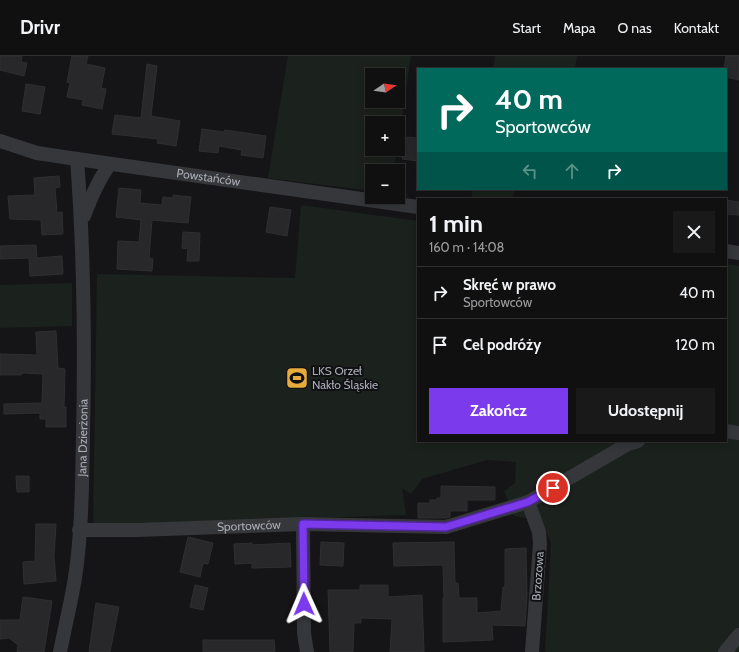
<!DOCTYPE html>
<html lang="pl">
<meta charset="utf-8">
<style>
body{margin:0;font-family:Cabin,sans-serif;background:#19191a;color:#f1f3f6;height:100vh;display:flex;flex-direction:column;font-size:15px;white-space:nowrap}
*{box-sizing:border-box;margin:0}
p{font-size:13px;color:#9c9d9f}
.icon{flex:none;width:22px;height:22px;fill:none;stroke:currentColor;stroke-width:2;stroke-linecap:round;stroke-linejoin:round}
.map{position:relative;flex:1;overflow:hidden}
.drawer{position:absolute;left:417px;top:142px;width:310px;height:244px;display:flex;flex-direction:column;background:#101011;border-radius:0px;box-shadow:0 2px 10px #0003,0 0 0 1px #303031}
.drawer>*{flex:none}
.banner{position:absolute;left:417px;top:12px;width:310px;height:122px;border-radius:0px;box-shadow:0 2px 10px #0003,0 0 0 1px #303031;background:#00695c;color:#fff;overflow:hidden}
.needle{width:26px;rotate:77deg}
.tools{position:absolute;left:365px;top:12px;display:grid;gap:8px}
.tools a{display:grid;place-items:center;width:40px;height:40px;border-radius:0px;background:#101011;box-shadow:0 2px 10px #0003,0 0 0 1px #303031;font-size:20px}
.pin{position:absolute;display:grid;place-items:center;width:34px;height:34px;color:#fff;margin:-17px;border:2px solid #fff;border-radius:50%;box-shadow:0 1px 4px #0007}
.me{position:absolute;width:44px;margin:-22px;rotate:359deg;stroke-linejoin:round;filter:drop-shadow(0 0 3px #0008)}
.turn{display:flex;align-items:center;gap:14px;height:84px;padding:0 12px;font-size:18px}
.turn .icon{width:52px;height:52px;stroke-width:2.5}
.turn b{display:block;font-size:28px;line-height:34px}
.lanes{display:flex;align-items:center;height:38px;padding:0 12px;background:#0003;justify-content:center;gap:20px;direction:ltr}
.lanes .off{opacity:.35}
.round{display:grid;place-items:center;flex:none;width:42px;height:42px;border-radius:0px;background:#19191a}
.head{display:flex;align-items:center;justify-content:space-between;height:68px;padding:0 12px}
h1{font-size:24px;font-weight:800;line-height:30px}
.cta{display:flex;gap:8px;margin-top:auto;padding:8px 12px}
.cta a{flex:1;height:46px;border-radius:0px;background:#7c3aed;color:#fff;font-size:16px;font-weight:800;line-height:46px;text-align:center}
.cta a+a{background:#19191a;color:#f1f3f6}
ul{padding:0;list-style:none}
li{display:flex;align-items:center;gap:12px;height:52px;padding:0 12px;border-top:1px solid #303031}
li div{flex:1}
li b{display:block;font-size:15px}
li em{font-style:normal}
header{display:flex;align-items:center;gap:24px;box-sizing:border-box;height:56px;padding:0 20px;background:#101011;border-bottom:1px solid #303031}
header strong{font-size:19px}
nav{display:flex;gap:22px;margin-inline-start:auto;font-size:14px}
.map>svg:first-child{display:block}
.green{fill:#1b211c;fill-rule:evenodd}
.building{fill:#28282b;stroke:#2f2f32}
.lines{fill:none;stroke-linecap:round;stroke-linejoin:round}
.minor{stroke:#36373b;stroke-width:14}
.route-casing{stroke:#51269a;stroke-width:10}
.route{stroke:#7c3aed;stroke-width:7}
.labels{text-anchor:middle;stroke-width:4;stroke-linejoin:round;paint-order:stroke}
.street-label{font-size:12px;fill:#a8acb6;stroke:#101012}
.poi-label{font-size:12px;fill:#a8acb6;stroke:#101012;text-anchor:start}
</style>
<header>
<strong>Drivr</strong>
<nav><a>Start</a><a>Mapa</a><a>O nas</a><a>Kontakt</a></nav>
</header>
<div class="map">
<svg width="739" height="596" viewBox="0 0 739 596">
<rect width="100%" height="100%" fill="#151517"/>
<g class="green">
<path d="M288 0H411L398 89V67H372V93H397L394 115H372V135L268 122ZM372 19H398V45H372Z"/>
<polygon points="495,0 577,0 575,13 493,13"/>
<polygon points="473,133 515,133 513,143 471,143"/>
<polygon points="301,149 418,165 418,385 726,385 726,208 739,210 739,596 545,596 551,487 541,465 514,460 504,435 515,427 516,406 487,404 422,423 411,438 402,432 406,459 93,469 97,218 295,222"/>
<polygon points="72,227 72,270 0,272 0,229"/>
</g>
<g class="building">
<polygon points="0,0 22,0 21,6 27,7 24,20 0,14"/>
<polygon points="72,0 88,0 86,8 105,12 101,32 106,33 102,53 82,49 83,44 67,41 70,27 67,26"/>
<polygon points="726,0 739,0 739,24 726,21 726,13 724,13"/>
<polygon points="147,8 157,10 151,60 180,65 176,90 157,87 158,83 112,78 115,59 141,62"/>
<polygon points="26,28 45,31 40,58 22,55"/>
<polygon points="202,73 224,76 225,74 266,80 263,102 241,99 242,94 219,90 218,97 199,95"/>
<polygon points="405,81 418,82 418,105 402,103"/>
<polygon points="59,120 60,131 55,132 57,157 62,156 63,178 42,179 41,164 10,163 8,140 35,139 34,122"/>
<polygon points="119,132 141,134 140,147 162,149 163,141 173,142 173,139 191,141 188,167 152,164 149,202 153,203 152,215 117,213 118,185 139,186 141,164 116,161"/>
<polygon points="726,144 739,146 739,159 726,158"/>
<polygon points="270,151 291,154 287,180 266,176"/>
<polygon points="183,176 200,177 199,205 187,205 188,193 182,192"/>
<polygon points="36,189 37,202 62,200 63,218 30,220 29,202 0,203 0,190"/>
<polygon points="56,275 58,312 65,313 64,351 66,351 66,371 46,371 46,363 40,363 40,357 4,358 4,348 42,347 43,318 22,317 21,319 0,319 0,298 37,299 36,276"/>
<polygon points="16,420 29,420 29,436 17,436"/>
<polygon points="441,430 495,431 495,444 467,444 467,455 450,455 450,461 445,462 418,462 418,447 430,447 430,444 437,444 437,442 441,442"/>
<polygon points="36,468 56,468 54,501 56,525 24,528 23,506 35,505"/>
<polygon points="188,481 213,487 208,508 203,507 200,521 180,516"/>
<polygon points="321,486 344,487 343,510 320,509"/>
<polygon points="454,486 455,527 458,527 459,542 477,542 477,557 501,555 503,531 505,531 505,493 526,492 527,539 525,570 492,569 493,584 443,586 443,542 444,542 443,509 394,510 393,487"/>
<polygon points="252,487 252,489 290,487 291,511 252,512 252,507 235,508 234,488"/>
<polygon points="195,529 208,532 203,554 190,551"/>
<polygon points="360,529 388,529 388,541 422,539 424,596 390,596 392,563 361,562 361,567 354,567 353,596 330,596 328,534 360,534"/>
<polygon points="23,541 52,545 44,596 17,596 18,589 9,582 0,583 0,564 20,564"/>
<polygon points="96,547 119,551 110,596 89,596"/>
<polygon points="203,584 274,584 275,596 203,596"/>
</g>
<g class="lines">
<g class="minor">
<path id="s1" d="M0 85 37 97 77 103 418 151"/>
<path d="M84 160C91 141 98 124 110 108"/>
<polyline points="726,195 739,197"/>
<polyline points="726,375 739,377"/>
<polyline points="528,446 539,476 540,488 532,596"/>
<polyline points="303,468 304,577 307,596"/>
<path id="s2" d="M79 474H137L303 468 446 471 528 446 628 388 638 385"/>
<path id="s3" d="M60 596C65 571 71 546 75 522 82 476 82 428 83 382 85 289 84 196 77 103"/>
<polyline points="725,596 739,579"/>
</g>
</g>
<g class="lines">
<g class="route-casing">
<polyline id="route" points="304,548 303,468 446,471 528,446 553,432"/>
</g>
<use href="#route" class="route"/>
</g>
<defs>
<g id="stadium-square" transform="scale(1.15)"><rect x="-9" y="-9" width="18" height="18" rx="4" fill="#e7ab3d" stroke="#101012"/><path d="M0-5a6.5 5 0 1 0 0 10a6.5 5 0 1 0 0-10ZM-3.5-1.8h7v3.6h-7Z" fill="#111"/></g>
</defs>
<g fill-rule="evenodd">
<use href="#stadium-square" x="297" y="322"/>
</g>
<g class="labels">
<g class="street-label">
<text dy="4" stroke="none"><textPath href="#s1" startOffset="212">Powstańców</textPath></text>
<text dy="4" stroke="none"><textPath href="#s3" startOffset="216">Jana Dzierżonia</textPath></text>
<text dy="4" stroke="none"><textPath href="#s2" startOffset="170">Sportowców</textPath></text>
<text transform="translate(538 520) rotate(-86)" y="4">Brzozowa</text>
</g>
<g class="poi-label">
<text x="312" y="319">LKS Orzeł<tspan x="312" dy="14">Nakło Śląskie</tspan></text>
</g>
</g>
</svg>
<div class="tools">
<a><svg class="needle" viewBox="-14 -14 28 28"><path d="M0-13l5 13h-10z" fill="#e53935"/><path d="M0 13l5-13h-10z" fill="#9c9d9f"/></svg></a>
<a>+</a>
<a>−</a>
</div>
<div class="pin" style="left:553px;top:432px;background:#d93025"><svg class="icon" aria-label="arrive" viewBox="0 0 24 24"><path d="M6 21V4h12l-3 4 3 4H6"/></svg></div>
<svg class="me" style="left:304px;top:548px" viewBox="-20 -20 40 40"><path d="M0-17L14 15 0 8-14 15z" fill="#7c3aed" stroke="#fff" stroke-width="4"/></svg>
<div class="banner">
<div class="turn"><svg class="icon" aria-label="right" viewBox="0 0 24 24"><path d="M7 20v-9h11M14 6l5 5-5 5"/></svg><div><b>40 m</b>Sportowców</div></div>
<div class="lanes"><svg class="icon off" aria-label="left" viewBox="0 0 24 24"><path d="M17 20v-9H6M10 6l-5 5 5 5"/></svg><svg class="icon off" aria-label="ahead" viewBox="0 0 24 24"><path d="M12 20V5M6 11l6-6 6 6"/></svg><svg class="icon" aria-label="right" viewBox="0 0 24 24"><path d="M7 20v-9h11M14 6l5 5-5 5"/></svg></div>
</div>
<section class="drawer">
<div class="head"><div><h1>1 min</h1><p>160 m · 14:08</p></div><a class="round"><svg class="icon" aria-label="close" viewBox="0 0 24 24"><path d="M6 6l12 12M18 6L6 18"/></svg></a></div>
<ul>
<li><svg class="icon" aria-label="right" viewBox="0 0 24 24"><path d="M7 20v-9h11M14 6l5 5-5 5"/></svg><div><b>Skręć w prawo</b><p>Sportowców</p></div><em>40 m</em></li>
<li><svg class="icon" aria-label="arrive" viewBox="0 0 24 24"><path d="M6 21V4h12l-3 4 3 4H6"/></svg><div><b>Cel podróży</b></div><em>120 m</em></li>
</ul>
<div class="cta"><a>Zakończ</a><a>Udostępnij</a></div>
</section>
</div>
